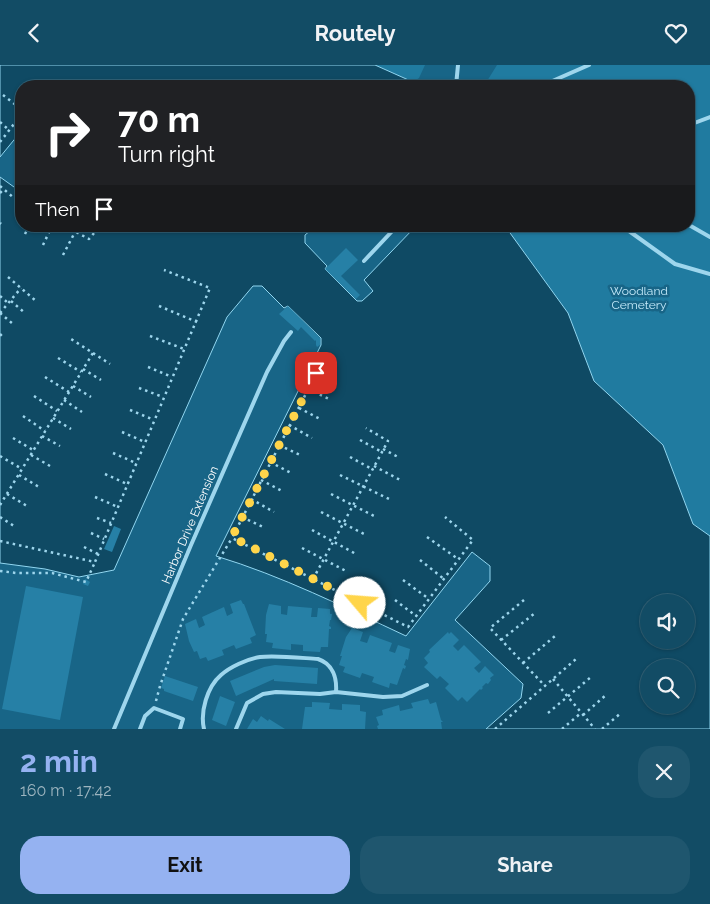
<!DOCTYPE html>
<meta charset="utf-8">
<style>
body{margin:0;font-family:Raleway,sans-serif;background:#1f566e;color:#f1f3f6;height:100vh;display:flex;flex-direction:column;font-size:19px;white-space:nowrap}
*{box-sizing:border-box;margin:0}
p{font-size:16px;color:#9cb4bf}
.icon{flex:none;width:28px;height:28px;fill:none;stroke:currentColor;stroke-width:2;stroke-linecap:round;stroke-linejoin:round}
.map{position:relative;height:664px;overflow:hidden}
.drawer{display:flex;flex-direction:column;background:#124c65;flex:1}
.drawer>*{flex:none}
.guide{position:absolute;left:15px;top:15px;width:680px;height:152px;border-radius:20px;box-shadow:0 1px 4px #0004,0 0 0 1px #316379;background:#202124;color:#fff;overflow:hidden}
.controls{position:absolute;left:640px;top:529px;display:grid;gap:10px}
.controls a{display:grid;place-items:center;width:55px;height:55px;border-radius:50%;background:#124c65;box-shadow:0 1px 4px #0004,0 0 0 1px #316379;font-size:25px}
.pin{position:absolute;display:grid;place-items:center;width:42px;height:42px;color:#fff;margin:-21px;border-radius:10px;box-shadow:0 2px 8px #0006}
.me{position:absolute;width:55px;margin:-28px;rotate:297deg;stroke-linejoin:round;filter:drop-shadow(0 0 4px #0008)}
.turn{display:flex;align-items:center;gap:18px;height:105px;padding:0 20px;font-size:22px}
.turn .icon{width:65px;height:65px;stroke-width:2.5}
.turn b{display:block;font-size:35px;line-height:42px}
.then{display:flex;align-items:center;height:48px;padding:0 20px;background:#0003;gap:10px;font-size:19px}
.round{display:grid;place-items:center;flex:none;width:52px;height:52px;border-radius:20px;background:#1f566e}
.head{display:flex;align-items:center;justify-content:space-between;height:85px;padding:0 20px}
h1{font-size:30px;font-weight:700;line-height:38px;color:#95b2f1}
.action{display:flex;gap:10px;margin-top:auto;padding:10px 20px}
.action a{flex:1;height:58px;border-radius:20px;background:#95b2f1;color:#111;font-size:20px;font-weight:700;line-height:58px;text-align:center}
.action a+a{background:#1f566e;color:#f1f3f6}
header{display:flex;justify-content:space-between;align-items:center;height:65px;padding:0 20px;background:#124c65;font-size:22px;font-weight:700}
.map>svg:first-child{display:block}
.green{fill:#207ba0}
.water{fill:#0f4a64;stroke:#91d6f0;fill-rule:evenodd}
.building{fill:#2680a6}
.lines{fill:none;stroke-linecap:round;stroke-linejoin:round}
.path{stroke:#9ed6ed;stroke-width:2.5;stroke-dasharray:2.5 4;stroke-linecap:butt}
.service{stroke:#9ed6ed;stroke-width:4}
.route{stroke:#ffd54a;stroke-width:9;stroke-dasharray:0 16.2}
.labels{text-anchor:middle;stroke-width:5;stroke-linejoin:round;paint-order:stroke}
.park-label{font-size:12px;fill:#c4eafa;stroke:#186587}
.street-label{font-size:12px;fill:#fff;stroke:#186587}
</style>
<header><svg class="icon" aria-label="back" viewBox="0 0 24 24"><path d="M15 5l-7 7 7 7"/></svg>Routely<svg class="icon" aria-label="heart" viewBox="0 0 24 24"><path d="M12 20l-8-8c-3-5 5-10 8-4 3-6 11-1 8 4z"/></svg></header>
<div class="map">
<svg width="710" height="664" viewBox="0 0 710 664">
<rect width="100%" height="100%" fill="#186587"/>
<g class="green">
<polygon points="375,0 425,0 419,13 413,17"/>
<polygon points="497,0 710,0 710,471 693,459 663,380 594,316 568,248 505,161 689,161 689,21 484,21"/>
</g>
<g class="water">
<polygon points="0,0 375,0 413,17 412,21 21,21 21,69 18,70 0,92"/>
<path d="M0 112 21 127V161H316L305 170V178L327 201 325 204 357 236H362L373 226 364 215 416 161H505L568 248 594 316 663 380 693 459 710 471V664H486L521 633 523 619 455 555 490 516V501L472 487 406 571C344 542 282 511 216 491L321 280V273L288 241 284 243 262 221H253L227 252 114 505 79 512 45 504 0 498ZM649 538H686V575H649ZM649 602H686V640H649Z"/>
</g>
<g class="building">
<polygon points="346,183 358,195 341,211 360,230 356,234 325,204"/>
<polygon points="288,241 320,273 320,280 317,282 316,280 316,275 315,276 301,262 298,266 279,249"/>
<polygon points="114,461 121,464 112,487 104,484"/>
<polygon points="85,514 90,517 88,521 83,519"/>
<polygon points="26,521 83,532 60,655 2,644"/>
<polygon points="241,535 243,539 244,539 256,570 250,573 252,578 236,584 234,580 222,585 224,590 208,596 206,592 200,594 197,586 194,587 189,576 185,559 196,554 199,563 205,560 202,552 224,542 227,551 233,548 230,539"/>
<polygon points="269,539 281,541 281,549 287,550 288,541 312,543 311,552 317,552 318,543 330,544 330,549 332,549 331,555 330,555 329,561 331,562 331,564 329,564 328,582 321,582 320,587 303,586 303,580 291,579 291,585 272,583 273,578 266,577 267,569 265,569 266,550"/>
<polygon points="352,563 363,567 360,576 367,578 370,570 392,578 389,586 395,588 398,580 410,584 408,595 406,594 404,600 406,601 405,604 403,603 397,620 390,618 389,623 372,617 374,612 362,608 360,613 343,607 345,602 339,600 342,591 340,591 346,572"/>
<polygon points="448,567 449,569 451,567 459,575 453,581 458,586 464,580 481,597 474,603 479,608 485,601 494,610 490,613 491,615 488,619 486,618 482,622 483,623 481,625 480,624 467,637 462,632 458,636 445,623 449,619 440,611 437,614 424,602 428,598 424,593 430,587 429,585"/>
<polygon points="275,600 318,603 317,619 274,616 274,614 236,631 230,616 264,602"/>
<polygon points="165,611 198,622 193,636 164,626 164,624 161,623"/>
<polygon points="220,631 235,637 226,661 212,655"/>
<polygon points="428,634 430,639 436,637 441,655 443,657 441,657 442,664 378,664 377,661 379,660 376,652 383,650 382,645 399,640 400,646 413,643 411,638"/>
<polygon points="312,637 330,638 329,644 342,645 342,639 360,640 360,646 366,647 365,664 302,664 305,642 312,642"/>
<polygon points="261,651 268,656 269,654 285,664 247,664 253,654 257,657"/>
</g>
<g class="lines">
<g class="path">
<polyline points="3,30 21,44"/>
<polyline points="0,57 9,65"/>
<polyline points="0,77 21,50"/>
<polyline points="0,121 21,139"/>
<polyline points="0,128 4,124"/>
<polyline points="0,158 1,159"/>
<polyline points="65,161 89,174 100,161"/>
<polyline points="25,169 29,161"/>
<polyline points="43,180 52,161"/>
<polyline points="63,190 75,167"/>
<polyline points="8,212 36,236"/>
<polyline points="0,231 8,238"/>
<polyline points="11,236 25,248"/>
<polyline points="159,241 197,257"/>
<polyline points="0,248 21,223"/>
<polyline points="0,248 13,259"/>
<polyline points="0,269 3,272"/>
<polyline points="150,271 184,284"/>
<polyline points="93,288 110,299"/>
<polyline points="58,293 81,307"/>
<polyline points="148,302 172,312"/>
<polyline points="83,304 101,315"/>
<polyline points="317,307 232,473 408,562 473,475 445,452"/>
<polyline points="317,308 336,318"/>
<polyline points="45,312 69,327"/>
<polyline points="73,321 91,332"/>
<polyline points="139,323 163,332"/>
<polyline points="308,324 331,335"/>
<polyline points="34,331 57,346"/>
<polyline points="64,335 82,347"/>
<polyline points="299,343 322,355"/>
<polyline points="130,345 154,355"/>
<polyline points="23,351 45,366"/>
<polyline points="53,353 71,364"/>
<polyline points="289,360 312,373"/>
<polyline points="122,367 145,377"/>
<polyline points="42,371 60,381"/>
<polyline points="13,373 33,385"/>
<polyline points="360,375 382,387"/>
<polyline points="279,380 302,391"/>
<polyline points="383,384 400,393"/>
<polyline points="113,388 136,398"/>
<polyline points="31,390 50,401"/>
<polyline points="0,391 22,404"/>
<polyline points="350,392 372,404"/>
<polyline points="270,397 293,409"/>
<polyline points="374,401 402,416"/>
<polyline points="105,409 127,419"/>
<polyline points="19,410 39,422"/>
<polyline points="340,410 391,435"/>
<polyline points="261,415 284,427"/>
<polyline points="7,429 27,441"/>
<polyline points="331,429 376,452"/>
<polyline points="95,432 118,442"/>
<polyline points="251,434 274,447"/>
<polyline points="0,440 93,288 68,272"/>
<polyline points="321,447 366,470"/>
<polyline points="0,452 14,461"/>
<polyline points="242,452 265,463"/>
<polyline points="97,453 111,458"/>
<polyline points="312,465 356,489"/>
<polyline points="91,468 104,474"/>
<polyline points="427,472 458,494"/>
<polyline points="0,476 95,497 210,223 164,205"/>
<polyline points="84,482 98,489"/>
<polyline points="302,483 346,506"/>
<polyline points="420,495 444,514"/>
<polyline points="0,506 16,508 52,508 86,517 95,497"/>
<polyline points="313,514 388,376 366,363"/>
<polyline points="403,515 429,534"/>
<polyline points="395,535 416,551"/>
<polyline points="524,535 490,563 545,621"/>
<polyline points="501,575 535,548"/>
<polyline points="523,598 555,571"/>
<polyline points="553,614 595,664"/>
<polyline points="156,636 160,621 183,554 232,473"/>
<polyline points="548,648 591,612"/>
<polyline points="583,650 606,630"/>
<polyline points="495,664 576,594"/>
<polyline points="562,664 581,648"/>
<polyline points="602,664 621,648"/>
</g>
<g class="service">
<polyline points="456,21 458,0"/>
<polyline points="541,21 589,0"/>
<polyline points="689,60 710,52"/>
<polyline points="689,160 710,172"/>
<polyline points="622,161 675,199 710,209"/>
<polyline points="364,196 397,161"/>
<polyline points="114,664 191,480 267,307 284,276 291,267"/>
<polyline points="140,664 145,651 154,643 183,654 180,664"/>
<path d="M204 664C200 647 207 622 221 610 230 602 247 594 260 592 275 590 302 593 318 594 333 599 337 613 336 627"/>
<polyline points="236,664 247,638 263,629 276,627 320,629 336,627 383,632 402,631 427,620"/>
</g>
</g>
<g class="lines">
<polyline class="route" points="316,308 232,472 360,538"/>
</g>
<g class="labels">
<g class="park-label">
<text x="639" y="230">Woodland<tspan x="639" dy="14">Cemetery</tspan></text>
</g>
<g class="street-label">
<text transform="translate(190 460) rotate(-67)" y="4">Harbor Drive Extension</text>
</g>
</g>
</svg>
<div class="controls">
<a><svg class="icon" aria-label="sound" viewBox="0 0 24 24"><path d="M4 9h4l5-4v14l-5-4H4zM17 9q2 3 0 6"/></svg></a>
<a><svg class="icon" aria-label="search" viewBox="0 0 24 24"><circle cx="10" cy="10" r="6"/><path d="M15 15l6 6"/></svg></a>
</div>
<div class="pin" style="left:316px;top:308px;background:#d93025"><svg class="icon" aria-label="arrive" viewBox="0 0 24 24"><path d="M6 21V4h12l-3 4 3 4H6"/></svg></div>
<svg class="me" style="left:360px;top:538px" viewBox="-20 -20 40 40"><circle r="19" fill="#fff"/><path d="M0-13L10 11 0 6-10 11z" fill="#ffd54a"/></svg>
<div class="guide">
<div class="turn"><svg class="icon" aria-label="right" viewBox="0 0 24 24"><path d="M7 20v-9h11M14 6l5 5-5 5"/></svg><div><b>70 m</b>Turn right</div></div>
<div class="then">Then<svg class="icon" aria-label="arrive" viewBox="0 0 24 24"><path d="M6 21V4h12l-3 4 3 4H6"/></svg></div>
</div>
</div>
<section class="drawer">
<div class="head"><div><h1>2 min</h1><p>160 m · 17:42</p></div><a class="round"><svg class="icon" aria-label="close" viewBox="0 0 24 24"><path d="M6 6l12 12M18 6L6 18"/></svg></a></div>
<div class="action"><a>Exit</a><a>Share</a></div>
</section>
